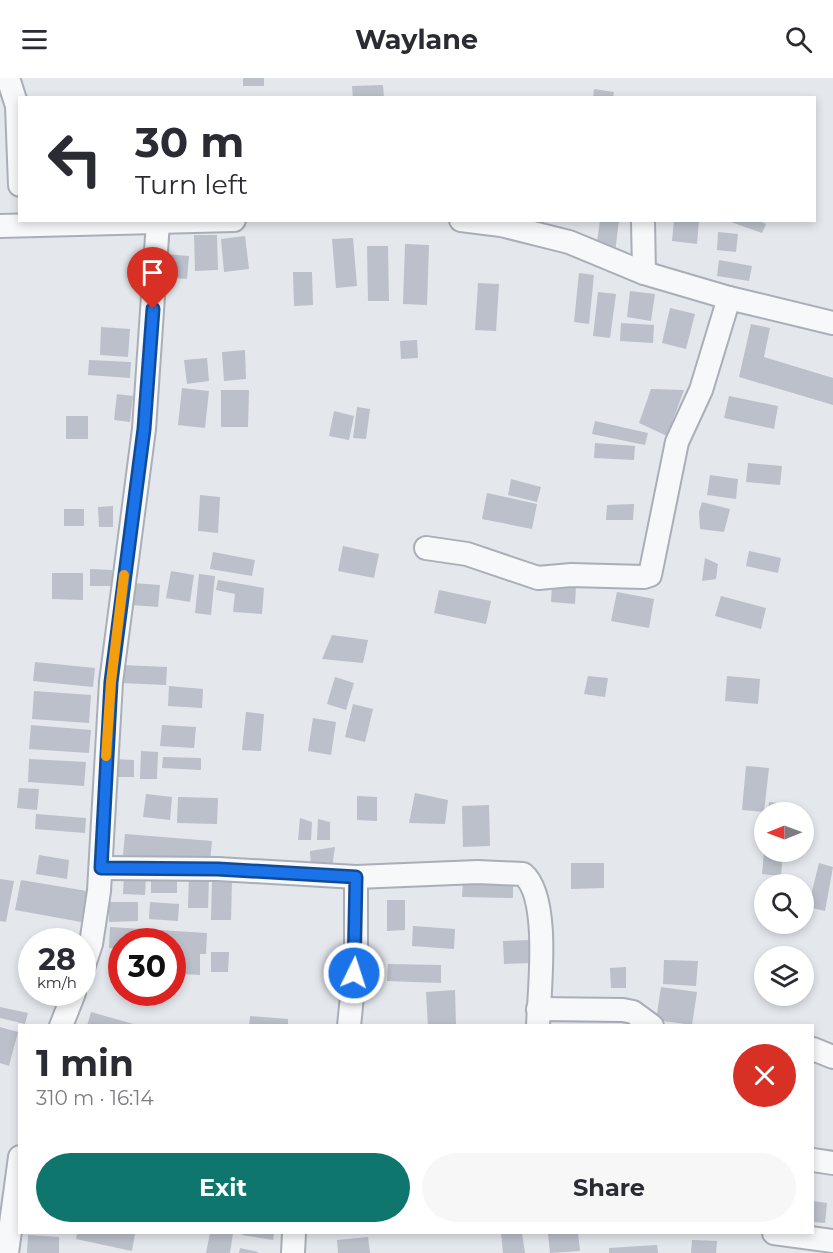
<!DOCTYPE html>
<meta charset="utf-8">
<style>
body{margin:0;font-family:Montserrat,sans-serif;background:#f7f7f7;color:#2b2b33;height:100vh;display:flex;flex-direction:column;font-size:22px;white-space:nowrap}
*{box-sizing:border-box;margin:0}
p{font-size:20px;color:#7c7c81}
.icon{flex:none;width:33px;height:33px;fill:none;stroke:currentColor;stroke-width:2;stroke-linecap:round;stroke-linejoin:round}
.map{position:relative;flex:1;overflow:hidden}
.side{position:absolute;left:18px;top:946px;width:796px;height:210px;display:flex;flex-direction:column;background:#fff;border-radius:0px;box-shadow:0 3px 9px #0003}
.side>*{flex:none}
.hud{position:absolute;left:18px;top:18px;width:798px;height:126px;border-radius:0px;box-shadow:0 3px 9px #0003;background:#fff;color:#2b2b33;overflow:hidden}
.needle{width:39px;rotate:269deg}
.buttons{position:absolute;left:754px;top:724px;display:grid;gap:12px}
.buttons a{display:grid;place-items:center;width:60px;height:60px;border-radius:50%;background:#fff;box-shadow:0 3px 9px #0003;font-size:30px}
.speed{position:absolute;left:18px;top:850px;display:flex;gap:12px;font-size:30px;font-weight:700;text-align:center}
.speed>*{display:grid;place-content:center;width:78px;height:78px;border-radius:50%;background:#fff;box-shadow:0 3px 9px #0003;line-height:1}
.speed small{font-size:15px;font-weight:400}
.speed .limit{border:9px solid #d22;background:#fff;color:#111}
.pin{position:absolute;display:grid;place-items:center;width:51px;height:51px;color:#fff;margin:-62px -26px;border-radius:50% 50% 50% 0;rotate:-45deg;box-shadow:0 0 6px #0007}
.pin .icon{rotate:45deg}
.me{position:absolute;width:66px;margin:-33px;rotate:4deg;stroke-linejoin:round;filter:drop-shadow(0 0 4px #0008)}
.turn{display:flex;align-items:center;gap:21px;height:126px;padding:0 18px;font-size:27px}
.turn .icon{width:78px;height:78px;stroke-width:2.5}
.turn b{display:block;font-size:42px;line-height:51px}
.round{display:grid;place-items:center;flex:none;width:63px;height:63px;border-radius:32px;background:#f7f7f7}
.headline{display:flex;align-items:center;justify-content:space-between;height:102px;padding:0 18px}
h1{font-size:36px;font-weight:700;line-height:45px}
.primary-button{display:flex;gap:12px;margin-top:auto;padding:12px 18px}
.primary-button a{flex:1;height:69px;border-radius:36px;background:#0f766e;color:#fff;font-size:24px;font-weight:700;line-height:69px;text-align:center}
.primary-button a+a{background:#f7f7f7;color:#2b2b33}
header{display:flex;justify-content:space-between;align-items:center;height:78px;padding:0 18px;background:#fff;font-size:27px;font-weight:700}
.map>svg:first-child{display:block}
.building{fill:#bbc0ca}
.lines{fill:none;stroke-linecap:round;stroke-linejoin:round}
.street-casing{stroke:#a9aeb7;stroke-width:26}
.street{stroke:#f7f8fa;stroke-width:22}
.route-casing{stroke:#114b97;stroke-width:15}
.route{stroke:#1a73e8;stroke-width:10}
.slow{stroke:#f59e0b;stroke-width:10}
</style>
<header><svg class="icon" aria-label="menu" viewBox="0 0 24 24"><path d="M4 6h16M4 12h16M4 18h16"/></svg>Waylane<svg class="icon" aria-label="search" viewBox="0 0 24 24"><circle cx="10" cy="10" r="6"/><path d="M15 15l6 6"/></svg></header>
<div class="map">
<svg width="833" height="1175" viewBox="0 0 833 1175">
<rect width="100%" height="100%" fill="#e4e7ec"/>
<g class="building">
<rect x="243" y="0" width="21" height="8"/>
<polygon points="383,7 384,20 353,20 352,8"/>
<polygon points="594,11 614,14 613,20 593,20"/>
<polygon points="600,142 619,142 615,175 596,172"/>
<polygon points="674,142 699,142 697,166 672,163"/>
<polygon points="757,142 766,146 762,155 728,143"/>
<polygon points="718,154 738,156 736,174 717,172"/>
<polygon points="194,157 217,157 218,192 195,193"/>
<polygon points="245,158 249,191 224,194 221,161"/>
<polygon points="353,160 357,208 336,210 332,161"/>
<polygon points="405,166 429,167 427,227 403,226"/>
<polygon points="367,168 388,168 389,223 368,223"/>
<polygon points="164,176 189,178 187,201 162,199"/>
<polygon points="719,182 752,188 749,203 717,198"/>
<polygon points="293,194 312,194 313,227 294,228"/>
<polygon points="579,195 594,197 589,246 574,244"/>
<polygon points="478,205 499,206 496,253 475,252"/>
<polygon points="630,213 655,216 651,243 627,239"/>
<polygon points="598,214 616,216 610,260 593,258"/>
<polygon points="670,230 695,236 686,271 662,265"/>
<polygon points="621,245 654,247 653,265 620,263"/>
<polygon points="751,246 770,250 764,279 833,300 833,327 739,299"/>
<polygon points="101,249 130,251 128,279 100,277"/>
<polygon points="417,262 418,280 401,281 400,263"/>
<polygon points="245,272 246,301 224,303 222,274"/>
<polygon points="207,280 209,303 187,306 184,282"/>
<polygon points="89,282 131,284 130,300 88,297"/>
<polygon points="182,310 209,313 205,350 178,347"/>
<polygon points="651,311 684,312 667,358 639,345"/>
<polygon points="221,312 249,312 248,349 221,349"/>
<polygon points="117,316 133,318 130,344 114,342"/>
<polygon points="729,318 778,328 774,351 724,340"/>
<polygon points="357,329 370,331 366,361 353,360"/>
<polygon points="334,333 354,338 349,362 329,358"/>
<rect x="66" y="338" width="22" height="23"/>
<polygon points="595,343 648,355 645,367 592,356"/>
<polygon points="595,365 635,368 634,382 594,380"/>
<polygon points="748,385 782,388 780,407 746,404"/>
<polygon points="710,397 738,401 736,421 707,417"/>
<polygon points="511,401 541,409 537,424 508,417"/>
<polygon points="487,415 537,426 532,451 482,441"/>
<polygon points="200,417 220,419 218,455 198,453"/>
<polygon points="702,424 730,431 724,454 700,451 699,434"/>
<polygon points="634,426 633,442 606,442 607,427"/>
<polygon points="113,428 113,449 99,449 98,429"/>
<rect x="64" y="431" width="20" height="17"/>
<polygon points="343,468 379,476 374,500 338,493"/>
<polygon points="749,473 781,480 778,495 746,488"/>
<polygon points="213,474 255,482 252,498 210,491"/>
<polygon points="705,480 718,486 716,501 702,503"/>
<polygon points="90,491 112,492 112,508 90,508"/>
<polygon points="171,493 194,497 190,524 166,520"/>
<polygon points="52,495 83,495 83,522 52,521"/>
<polygon points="199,496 215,498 211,537 195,535"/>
<polygon points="218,502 264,510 262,536 233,534 235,516 216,512"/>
<polygon points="133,505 160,507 158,529 131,527"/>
<polygon points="552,507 576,509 575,526 551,524"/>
<polygon points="439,512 491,523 486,546 434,535"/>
<polygon points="617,514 654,521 649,550 611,543"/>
<polygon points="721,518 766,530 761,551 715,538"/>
<polygon points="332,557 368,562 363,585 322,581"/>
<polygon points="35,584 95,590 93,609 33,603"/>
<polygon points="122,587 167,589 166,607 121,605"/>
<polygon points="588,598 608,600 605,619 584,616"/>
<polygon points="727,598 760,601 758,626 725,623"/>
<polygon points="335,599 354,605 346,632 327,626"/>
<polygon points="169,608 203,611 202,630 168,628"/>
<polygon points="34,613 91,617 89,645 32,641"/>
<polygon points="353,626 373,631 365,664 345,659"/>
<polygon points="246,634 264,636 261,673 242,672"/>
<polygon points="313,640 336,644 331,677 308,673"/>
<polygon points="31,647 91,652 89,675 29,671"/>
<polygon points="162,647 196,649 194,670 160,668"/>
<polygon points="141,673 158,674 157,701 140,701"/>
<polygon points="163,679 201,680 201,692 162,690"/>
<polygon points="29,681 86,684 84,708 28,704"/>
<polygon points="114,681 134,682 134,699 114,699"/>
<polygon points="746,688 769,690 764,734 742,732"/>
<polygon points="19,710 39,711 37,732 17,730"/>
<polygon points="415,715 448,722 445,746 409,745"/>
<polygon points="146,716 172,719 170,742 143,739"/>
<polygon points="357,718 377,719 377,743 357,742"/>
<polygon points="178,719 218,720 217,746 177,745"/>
<polygon points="769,724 788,726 787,735 768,735"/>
<polygon points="489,727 490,768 463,769 462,728"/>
<polygon points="36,736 86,740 85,755 35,751"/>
<polygon points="300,740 312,744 311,762 298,762"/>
<polygon points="318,741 330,744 330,762 317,762"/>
<polygon points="125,756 212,763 210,784 123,777"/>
<polygon points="335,769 332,790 311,792 310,773"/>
<polygon points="764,774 783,774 781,798 762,796"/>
<polygon points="39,777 69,782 67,801 36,796"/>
<polygon points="571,785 604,785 604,810 571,811"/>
<polygon points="819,785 833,789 825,833 808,829"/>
<polygon points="124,796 146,798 145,817 123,816"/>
<rect x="151" y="796" width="26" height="19"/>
<polygon points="189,797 209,798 208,830 188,830"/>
<polygon points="0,801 14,803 6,844 0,843"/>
<polygon points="21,802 93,814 87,845 15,832"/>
<polygon points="212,803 232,803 231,842 211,842"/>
<polygon points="463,804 513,805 513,820 462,819"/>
<polygon points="387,822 405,822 405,852 387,853"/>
<polygon points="109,824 138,824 138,843 109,844"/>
<polygon points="150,824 179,826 178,843 149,841"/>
<polygon points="413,848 455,851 454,871 412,868"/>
<polygon points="110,849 207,855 206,876 200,876 200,897 182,896 182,875 172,874 172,864 122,864 122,871 109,870"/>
<polygon points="532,862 533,885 504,886 503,863"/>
<polygon points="211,874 229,874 228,894 211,894"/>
<polygon points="664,882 698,883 696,908 663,906"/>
<polygon points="388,886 441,887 441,905 387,903"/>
<polygon points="626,889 626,910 611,910 610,890"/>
<polygon points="661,909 697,914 692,947 656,942"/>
<polygon points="455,912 456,948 428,948 426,914"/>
<polygon points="0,929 28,935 25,946 0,940"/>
<polygon points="91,934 137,947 137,948 87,948"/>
<polygon points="250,938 288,941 288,948 249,948"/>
<polygon points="0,949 18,954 9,988 0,985"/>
<polygon points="813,1123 827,1125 825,1145 813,1144"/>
<polygon points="77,1155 135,1155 132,1173 76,1161"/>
<polygon points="210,1155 233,1155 230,1175 206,1175"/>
<polygon points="243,1155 274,1155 273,1162 242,1157"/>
<polygon points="501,1155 522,1155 525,1175 503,1175"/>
<polygon points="578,1155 580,1173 550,1175 548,1156"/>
<polygon points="28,1157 59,1159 59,1175 27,1175"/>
<polygon points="368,1159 370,1175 338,1175 337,1162"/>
<polygon points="692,1162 717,1163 716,1175 691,1175"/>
<polygon points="657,1167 658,1175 609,1175 609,1170"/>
<polygon points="240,1170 258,1174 258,1175 239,1175"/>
</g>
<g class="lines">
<g class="street-casing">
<g id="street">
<polyline points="8,0 17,28 20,107"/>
<polyline points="461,142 501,147 569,164 644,195 729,220 833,245"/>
<polyline points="643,142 644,195"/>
<polyline points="0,148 234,142"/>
<polyline points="426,470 467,476 538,500 571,497 644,499 650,497 677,364 701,312 729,220"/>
<path d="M101 790 218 791 356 799 478 794 523 796C551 819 539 914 538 948"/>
<polyline points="82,893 91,866 99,813 111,604 144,351 158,144"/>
<polyline points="538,931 623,932 633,934 652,948"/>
<polyline points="61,948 74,915"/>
<polyline points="349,948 356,879 356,799"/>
<polyline points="813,971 833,979"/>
<polyline points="813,1082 833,1085"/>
<polyline points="774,1155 833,1163"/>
<polyline points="7,1175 20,1079"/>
<polyline points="293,1175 294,1155"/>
</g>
</g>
<use href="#street" class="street"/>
</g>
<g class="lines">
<g class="route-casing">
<polyline id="route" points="153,231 144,351 111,604 101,790 218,791 356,799 354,895"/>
</g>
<use href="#route" class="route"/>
<polyline class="slow" points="106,678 111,604 124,497"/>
</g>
</svg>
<div class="buttons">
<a><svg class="needle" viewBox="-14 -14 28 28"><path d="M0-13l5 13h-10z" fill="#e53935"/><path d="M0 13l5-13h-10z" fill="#7c7c81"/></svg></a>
<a><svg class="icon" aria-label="search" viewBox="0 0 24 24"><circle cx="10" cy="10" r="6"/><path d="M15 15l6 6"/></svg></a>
<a><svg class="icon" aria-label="layers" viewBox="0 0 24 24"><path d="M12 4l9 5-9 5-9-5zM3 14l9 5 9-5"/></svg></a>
</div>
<div class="speed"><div>28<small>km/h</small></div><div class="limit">30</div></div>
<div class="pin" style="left:153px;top:231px;background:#d93025"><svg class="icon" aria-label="arrive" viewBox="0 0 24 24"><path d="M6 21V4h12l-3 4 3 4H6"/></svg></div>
<svg class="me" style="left:354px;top:895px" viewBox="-20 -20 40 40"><circle r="17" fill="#1a73e8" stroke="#fff" stroke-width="3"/><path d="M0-11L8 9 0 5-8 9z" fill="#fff"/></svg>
<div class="hud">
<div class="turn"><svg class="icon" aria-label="left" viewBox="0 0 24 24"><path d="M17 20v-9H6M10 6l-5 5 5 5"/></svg><div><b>30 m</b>Turn left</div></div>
</div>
<section class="side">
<div class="headline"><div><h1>1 min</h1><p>310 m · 16:14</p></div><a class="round" style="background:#d93025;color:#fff"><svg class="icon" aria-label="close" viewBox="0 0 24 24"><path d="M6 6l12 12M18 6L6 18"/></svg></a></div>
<div class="primary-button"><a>Exit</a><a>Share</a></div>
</section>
</div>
